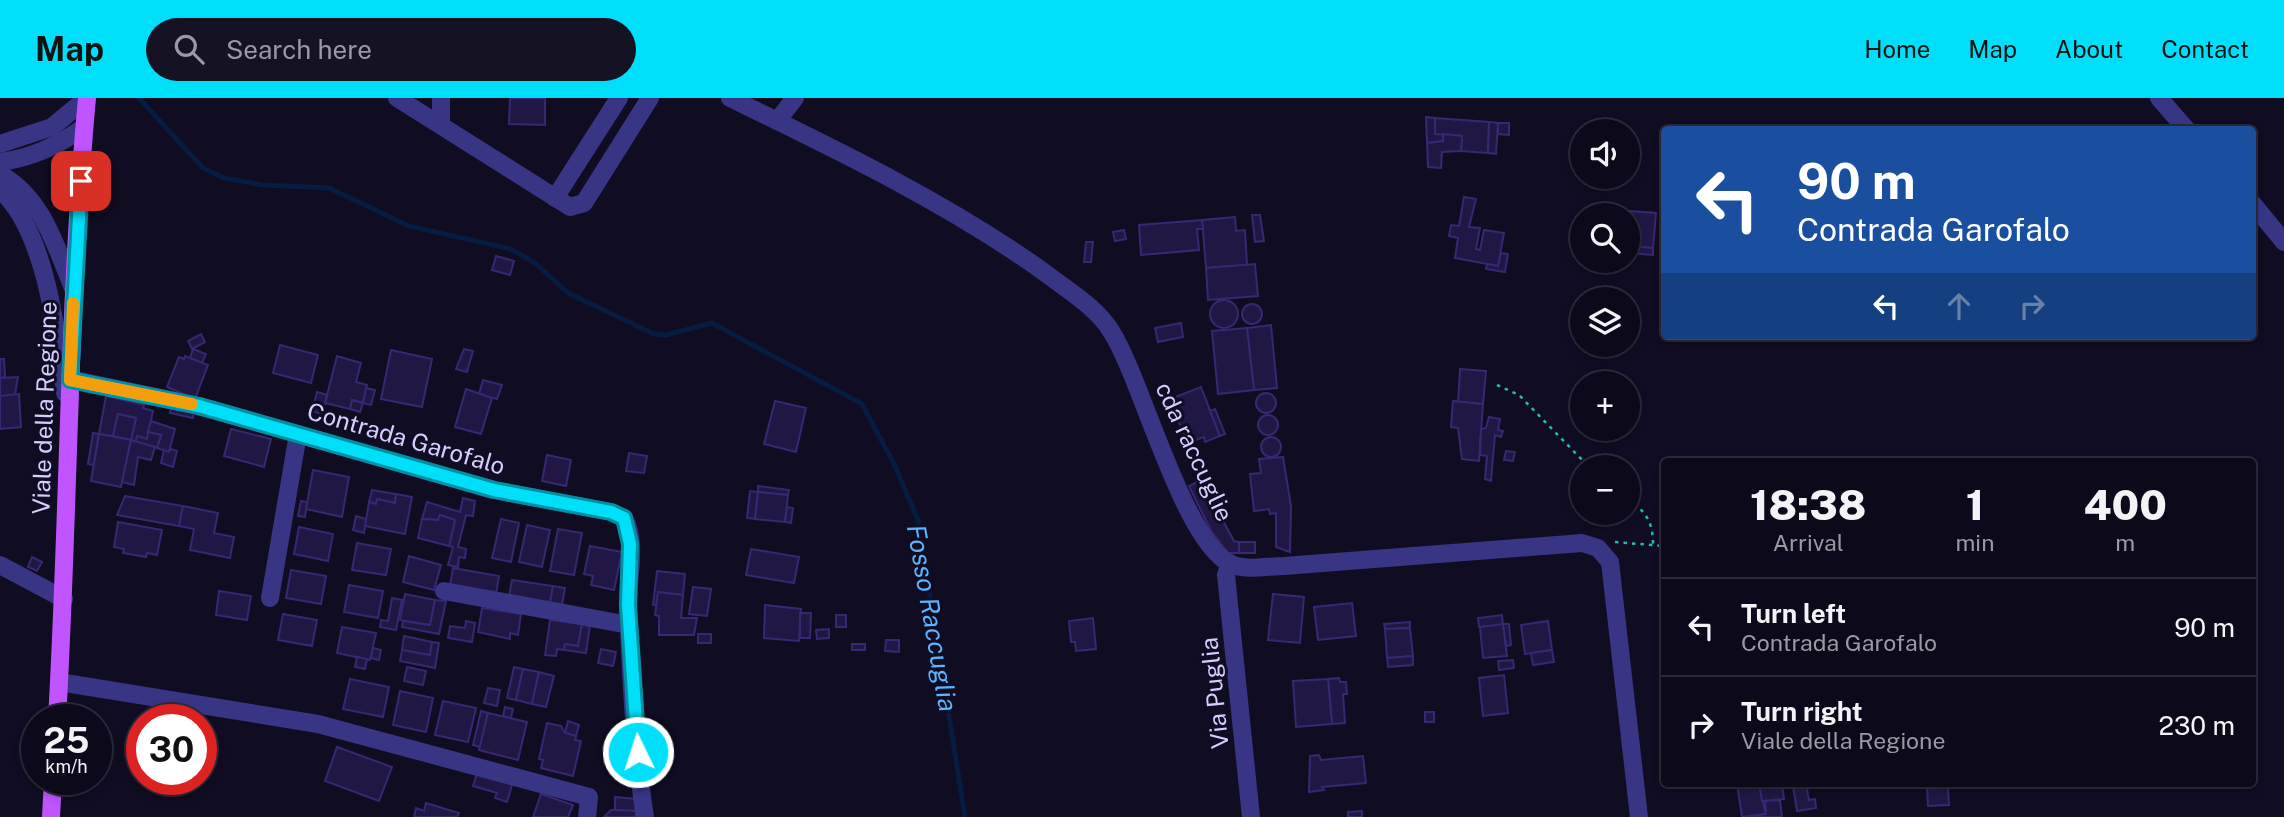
<!DOCTYPE html>
<meta charset="utf-8">
<style>
body{margin:0;font-family:"Public Sans",sans-serif;background:#151223;color:#f1f3f6;height:100vh;display:flex;flex-direction:column;font-size:26px;white-space:nowrap}
*{box-sizing:border-box;margin:0}
p{font-size:23px;color:#9a9aa2}
.icon{flex:none;width:38px;height:38px;fill:none;stroke:currentColor;stroke-width:2;stroke-linecap:round;stroke-linejoin:round}
.map{position:relative;flex:1;overflow:hidden}
.details{position:absolute;left:1661px;top:360px;width:595px;height:329px;display:flex;flex-direction:column;background:#0c091a;border-radius:7px;box-shadow:0 4px 10px #0003,0 0 0 2px #2c2a39}
.details>*{flex:none}
.guide{position:absolute;left:1661px;top:28px;width:595px;height:214px;border-radius:7px;box-shadow:0 4px 10px #0003,0 0 0 2px #2c2a39;background:#1a4fa0;color:#fff;overflow:hidden}
.buttons{position:absolute;left:1570px;top:21px;display:grid;gap:14px}
.buttons a{display:grid;place-items:center;width:70px;height:70px;border-radius:50%;background:#0c091a;box-shadow:0 4px 10px #0003,0 0 0 2px #2c2a39;font-size:35px}
.speed{position:absolute;left:21px;top:606px;display:flex;gap:14px;font-size:35px;font-weight:700;text-align:center}
.speed>*{display:grid;place-content:center;width:91px;height:91px;border-radius:50%;background:#0c091a;box-shadow:0 4px 10px #0003,0 0 0 2px #2c2a39;line-height:1}
.speed small{font-size:18px;font-weight:400}
.speed .limit{border:10px solid #d22;background:#fff;color:#111}
.pin{position:absolute;display:grid;place-items:center;width:60px;height:60px;color:#fff;margin:-30px;border-radius:14px;box-shadow:0 4px 10px #0006}
.me{position:absolute;width:77px;margin:-38px;rotate:356deg;stroke-linejoin:round;filter:drop-shadow(0 0 5px #0008)}
.turn{display:flex;align-items:center;gap:24px;height:147px;padding:0 21px;font-size:32px}
.turn .icon{width:91px;height:91px;stroke-width:2.5}
.turn b{display:block;font-size:49px;line-height:60px}
.lanes{display:flex;align-items:center;height:66px;padding:0 21px;background:#0003;justify-content:center;gap:35px;direction:ltr}
.lanes .off{opacity:.35}
.eta{display:flex;justify-content:space-evenly;align-items:center;height:119px;text-align:center}
.eta b{font-size:42px;font-weight:800;line-height:49px}
ul{padding:0;list-style:none}
li{display:flex;align-items:center;gap:21px;height:98px;padding:0 21px;border-top:2px solid #2c2a39}
li div{flex:1}
li b{display:block;font-size:26px}
li em{font-style:normal}
header{display:flex;align-items:center;gap:42px;box-sizing:border-box;height:98px;padding:0 35px;background:#00dff9;color:#111}
header strong{font-size:33px}
nav{display:flex;gap:38px;margin-inline-start:auto;font-size:24px}
.search{width:490px;height:63px;background:#151223;display:flex;align-items:center;gap:18px;box-sizing:border-box;padding:0 24px;border-radius:38px;color:#9a9aa2;font-size:26px}
.map>svg:first-child{display:block}
.lines{fill:none;stroke-linecap:round;stroke-linejoin:round}
.stream{stroke:#071c41;stroke-width:5}
.building{fill:#211744;stroke:#372872;stroke-width:2}
.path{stroke:#28b9b1;stroke-width:2.5;stroke-dasharray:3.5 5;stroke-linecap:butt}
.minor{stroke:#383584;stroke-width:18}
.major{stroke:#c055ff;stroke-width:18}
.route-casing{stroke:#0091a2;stroke-width:18}
.route{stroke:#00dff9;stroke-width:12}
.slow{stroke:#f59e0b;stroke-width:12}
.labels{text-anchor:middle;stroke-width:6;stroke-linejoin:round;paint-order:stroke}
.street-label{font-size:24px;fill:#d4ceff;stroke:#100c22}
.water-label{font-size:26px;font-style:italic;fill:#5cb3ff;stroke:#100c22}
</style>
<header>
<strong>Map</strong>
<div class="search"><svg class="icon" aria-label="search" viewBox="0 0 24 24"><circle cx="10" cy="10" r="6"/><path d="M15 15l6 6"/></svg>Search here</div>
<nav><a>Home</a><a>Map</a><a>About</a><a>Contact</a></nav>
</header>
<div class="map">
<svg width="2284" height="719" viewBox="0 0 2284 719">
<rect width="100%" height="100%" fill="#100c22"/>
<g class="lines">
<polyline class="stream" points="139,0 203,70 224,80 263,87 329,90 409,128 511,151 535,165 568,195 654,236 666,237 712,225 862,306 894,366 918,422 965,719"/>
</g>
<g class="building">
<polygon points="510,0 545,0 545,27 509,26"/>
<polygon points="1426,19 1435,20 1435,36 1443,36 1443,43 1427,45"/>
<polygon points="1435,20 1489,24 1488,55 1461,53 1462,38 1435,36"/>
<polygon points="1489,24 1498,25 1496,56 1488,55"/>
<polygon points="1498,25 1509,25 1509,37 1498,36"/>
<polygon points="1443,36 1462,38 1461,53 1442,54 1441,70 1428,69 1427,45 1443,43"/>
<polygon points="1464,99 1476,101 1469,129 1480,130 1476,151 1480,152 1484,132 1504,135 1498,168 1455,160 1458,140 1449,138 1451,127 1459,128"/>
<polygon points="1616,112 1656,115 1653,150 1628,148 1628,117 1616,117"/>
<polygon points="1252,117 1260,117 1264,143 1255,144"/>
<polygon points="1235,119 1236,133 1245,132 1247,167 1206,170 1202,122"/>
<polygon points="1202,122 1203,131 1197,131 1199,152 1141,157 1139,127"/>
<polygon points="1124,132 1126,141 1115,143 1113,134"/>
<polygon points="1086,144 1093,144 1091,164 1084,164"/>
<polygon points="1628,148 1653,150 1653,157 1628,155"/>
<polygon points="1501,155 1508,156 1505,174 1486,171 1487,166 1498,168"/>
<polygon points="496,158 514,163 510,177 492,172"/>
<polygon points="1255,166 1258,198 1208,202 1206,170"/>
<circle cx="1224" cy="216" r="14"/>
<circle cx="1252" cy="216" r="10"/>
<polygon points="1181,225 1183,239 1158,244 1155,230"/>
<polygon points="1271,227 1277,290 1254,292 1247,230"/>
<polygon points="1247,230 1254,292 1218,296 1212,233"/>
<polygon points="201,236 205,244 192,251 188,243"/>
<polygon points="280,247 318,257 311,285 273,275"/>
<polygon points="193,251 206,256 202,265 190,260"/>
<polygon points="464,251 473,253 467,274 456,271"/>
<polygon points="391,252 432,261 422,309 381,301"/>
<polygon points="185,258 208,267 195,301 167,289 179,259 184,261"/>
<polygon points="337,258 361,265 356,284 367,287 363,305 352,302 350,311 325,305"/>
<polygon points="0,261 4,261 5,279 0,280"/>
<polygon points="1460,271 1486,273 1483,306 1458,304"/>
<polygon points="18,279 15,297 0,298 0,280"/>
<polygon points="483,282 502,287 497,301 479,296"/>
<polygon points="1201,289 1220,338 1205,344 1204,339 1187,345 1170,301"/>
<polygon points="366,290 375,292 371,307 363,305"/>
<polygon points="466,291 492,300 481,336 455,329"/>
<polygon points="317,294 327,297 322,316 312,313"/>
<circle cx="1266" cy="305" r="10"/>
<polygon points="19,296 21,329 0,331 0,298"/>
<polygon points="106,298 144,307 143,310 153,313 147,341 137,338 136,344 131,342 136,320 118,316 113,338 99,336"/>
<polygon points="352,302 363,305 360,314 350,311"/>
<polygon points="775,303 806,310 796,354 764,346"/>
<polygon points="1453,303 1483,306 1479,363 1462,361 1458,330 1451,329"/>
<polygon points="172,307 195,311 193,320 170,315"/>
<polygon points="1215,311 1225,336 1220,338 1210,313"/>
<polygon points="118,316 136,320 131,342 113,338"/>
<circle cx="1268" cy="327" r="10"/>
<polygon points="1489,319 1500,321 1498,332 1503,333 1501,339 1495,337 1491,383 1485,381 1487,358 1480,357 1481,331 1486,330"/>
<polygon points="151,323 175,331 169,354 157,350 161,337 148,334"/>
<polygon points="231,331 271,341 264,369 224,358"/>
<polygon points="148,334 161,337 157,350 136,344 137,338 147,341"/>
<polygon points="93,335 99,336 94,367 88,366"/>
<polygon points="99,336 131,342 121,389 91,383"/>
<circle cx="1271" cy="349" r="10"/>
<polygon points="131,342 155,349 151,362 138,359 134,387 122,384"/>
<polygon points="170,351 177,353 173,369 161,365 164,352 169,354"/>
<polygon points="1506,353 1515,354 1513,363 1504,362"/>
<polygon points="629,355 647,358 644,375 626,373"/>
<polygon points="547,357 571,362 566,388 542,383"/>
<polygon points="1283,359 1291,408 1290,454 1276,449 1276,415 1270,416 1269,411 1254,413 1250,376 1261,375 1259,361"/>
<polygon points="313,372 349,379 342,419 306,411"/>
<polygon points="1201,382 1234,443 1239,444 1239,455 1228,455 1211,433 1189,388"/>
<polygon points="758,388 789,392 788,397 758,394"/>
<polygon points="372,392 396,396 395,405 377,401 376,406 369,404"/>
<polygon points="750,393 758,394 755,421 747,420"/>
<polygon points="758,394 788,397 785,424 755,421"/>
<polygon points="396,396 412,399 405,436 365,428 369,404 376,406 377,401 395,405"/>
<polygon points="125,398 183,408 179,428 117,417"/>
<polygon points="463,400 475,403 473,418 466,417 458,449 466,451 465,460 459,459 458,469 448,467 453,449 449,448 455,422 440,417 438,422 422,421 427,404 460,414"/>
<polygon points="301,403 307,404 305,419 298,418"/>
<polygon points="183,408 218,415 214,435 234,439 230,460 190,452 194,431 179,428"/>
<polygon points="787,409 793,410 791,425 785,424"/>
<polygon points="440,417 455,422 449,448 418,440 422,421 438,422"/>
<polygon points="356,418 366,421 364,435 353,432"/>
<polygon points="501,421 519,425 511,464 492,460"/>
<polygon points="118,424 162,432 157,457 147,455 146,459 123,455 124,451 114,449"/>
<polygon points="527,427 550,432 542,469 519,464"/>
<polygon points="299,429 333,436 328,463 294,456"/>
<polygon points="558,431 582,435 574,477 550,473"/>
<rect x="1239" y="444" width="16" height="11"/>
<polygon points="357,445 391,451 386,477 352,472"/>
<polygon points="590,448 622,454 614,492 591,487 593,478 584,476"/>
<polygon points="751,451 799,459 794,485 746,477"/>
<polygon points="409,458 441,467 434,492 403,484"/>
<polygon points="32,459 42,464 37,473 28,469"/>
<polygon points="453,470 499,478 496,496 450,488"/>
<polygon points="291,472 326,478 321,506 286,500"/>
<polygon points="657,473 685,476 683,497 658,494 657,506 653,507"/>
<polygon points="512,482 553,488 550,505 509,498"/>
<polygon points="349,487 383,493 378,520 344,514"/>
<polygon points="553,488 565,490 562,507 550,505"/>
<polygon points="693,489 711,491 707,518 689,516"/>
<polygon points="219,493 251,498 247,522 216,517"/>
<polygon points="658,494 683,497 681,520 697,520 694,537 659,537 659,518 655,517"/>
<polygon points="405,496 435,502 430,527 400,522"/>
<polygon points="1273,496 1304,499 1300,545 1268,542"/>
<polygon points="392,500 402,502 396,532 380,529 381,522 388,523"/>
<polygon points="435,502 446,503 439,536 402,529 403,523 430,527"/>
<polygon points="1352,505 1356,538 1318,542 1314,509"/>
<polygon points="765,507 801,511 799,543 764,540"/>
<polygon points="482,510 521,516 518,537 510,535 510,541 478,534"/>
<polygon points="800,515 811,515 810,540 800,540"/>
<polygon points="283,516 317,522 312,548 278,542"/>
<rect x="836" y="517" width="10" height="12"/>
<polygon points="1502,517 1503,527 1479,529 1478,520"/>
<polygon points="1093,520 1096,551 1076,553 1075,544 1071,544 1069,523"/>
<polygon points="550,522 582,526 578,548 565,546 564,552 557,551 556,558 545,557"/>
<polygon points="466,523 475,525 472,544 448,540 450,528 465,530"/>
<polygon points="1548,523 1552,552 1525,556 1521,527"/>
<polygon points="1410,524 1410,530 1385,531 1384,526"/>
<polygon points="582,526 590,527 586,555 564,552 565,546 578,548"/>
<polygon points="1503,526 1507,558 1483,560 1480,529"/>
<polygon points="1503,526 1509,526 1511,547 1506,548"/>
<polygon points="342,529 376,535 370,562 337,555"/>
<polygon points="1410,530 1413,558 1387,560 1385,531"/>
<polygon points="829,531 829,540 817,541 816,532"/>
<rect x="698" y="536" width="13" height="9"/>
<polygon points="404,538 432,544 430,557 402,552"/>
<polygon points="886,542 899,542 899,554 885,553"/>
<polygon points="432,544 439,545 435,570 400,563 402,552 430,557"/>
<rect x="852" y="546" width="13" height="6"/>
<polygon points="373,550 381,552 379,562 371,560"/>
<polygon points="601,551 616,554 613,568 598,565"/>
<polygon points="1552,552 1554,564 1533,567 1531,555"/>
<polygon points="1413,558 1413,567 1388,569 1387,560"/>
<polygon points="357,559 367,561 365,571 355,569"/>
<polygon points="1513,562 1514,570 1499,572 1498,563"/>
<polygon points="407,569 426,573 423,587 404,583"/>
<polygon points="514,569 523,571 516,602 507,600"/>
<polygon points="523,571 539,574 532,606 516,602"/>
<polygon points="539,574 554,578 546,609 532,606"/>
<polygon points="1504,577 1508,615 1483,618 1479,580"/>
<polygon points="1339,580 1340,584 1346,584 1347,596 1343,596 1345,625 1332,626 1328,581"/>
<polygon points="350,581 389,589 383,619 343,611"/>
<polygon points="1328,581 1332,626 1296,629 1293,583"/>
<polygon points="488,590 500,592 497,608 484,605"/>
<polygon points="400,593 433,600 426,634 393,627"/>
<polygon points="443,603 476,610 468,644 435,637"/>
<polygon points="505,609 513,611 511,620 503,618"/>
<polygon points="481,613 488,615 480,649 473,647"/>
<rect x="1425" y="614" width="9" height="10"/>
<polygon points="488,615 527,624 518,662 479,652"/>
<polygon points="568,623 579,627 576,638 565,635"/>
<polygon points="547,625 561,628 565,635 576,638 575,642 581,643 573,678 541,670 543,662 539,661"/>
<polygon points="337,649 392,669 379,703 325,683"/>
<polygon points="1319,657 1321,662 1363,658 1366,685 1322,689 1324,692 1309,694 1310,658"/>
<polygon points="478,672 513,684 507,704 495,700 497,695 473,688"/>
<polygon points="1737,686 1759,686 1766,716 1742,719"/>
<polygon points="1759,686 1782,686 1784,701 1762,703"/>
<polygon points="1806,686 1809,702 1815,701 1816,710 1797,713 1793,688"/>
<polygon points="1948,689 1949,707 1928,708 1927,690"/>
<polygon points="541,696 573,707 568,719 533,719"/>
<polygon points="615,699 637,701 636,713 615,712"/>
<polygon points="1780,702 1782,719 1749,719 1766,716 1765,703"/>
<polygon points="426,705 459,715 457,719 414,719 416,710 424,713"/>
<polygon points="611,712 636,713 636,719 604,719"/>
<polygon points="1362,713 1362,719 1348,719 1348,714"/>
</g>
<g class="lines">
<g class="path">
<polyline points="1497,287 1519,297 1589,369"/>
<path d="M1628 400C1646 415 1653 423 1653 447"/>
<polyline points="1615,444 1664,448"/>
</g>
<g class="minor">
<polyline points="397,0 570,109 584,105 650,0"/>
<path d="M730 0C839 53 950 106 1048 177 1070 194 1096 209 1111 233 1142 281 1183 444 1231 466 1247 473 1267 468 1284 468L1582 445 1598 450 1610 464 1639 719"/>
<polyline points="2159,0 2187,32"/>
<polyline points="777,23 795,0"/>
<polyline points="441,27 441,0"/>
<polyline points="0,46 52,29 87,0"/>
<path d="M0 64C32 60 58 48 84 29"/>
<path d="M0 76C43 100 55 147 73 190"/>
<path d="M0 92C46 132 57 237 65 295"/>
<polyline points="555,100 619,0"/>
<polyline points="2252,105 2284,144"/>
<path d="M70 281 199 308 494 392 611 414 624 420C638 445 627 482 628 510 631 580 634 650 645 719"/>
<polyline points="1230,465 1226,477 1251,719"/>
<polyline points="0,467 64,501"/>
<polyline points="444,493 629,527"/>
<polyline points="270,500 298,336"/>
<polyline points="59,584 318,626 589,699 587,719"/>
</g>
<g class="major">
<path d="M57 621C69 414 68 207 87 0"/>
<polyline points="51,719 53,681"/>
</g>
</g>
<g class="lines">
<g class="route-casing">
<polyline id="route" points="81,83 70,282 199,308 494,392 611,414 624,420 630,446 628,507 638,654"/>
</g>
<use href="#route" class="route"/>
<polyline class="slow" points="73,205 70,282 192,306"/>
</g>
<g class="labels">
<g class="street-label">
<text transform="translate(45 310) rotate(-88)" y="8">Viale della Regione</text>
<text transform="translate(406 341) rotate(16)" y="8">Contrada Garofalo</text>
<text transform="translate(1194 354) rotate(65)" y="8">cda raccuglie</text>
<text transform="translate(1215 595) rotate(-96)" y="8">Via Puglia</text>
</g>
<g class="water-label">
<text transform="translate(932 520) rotate(80)" y="9">Fosso Raccuglia</text>
</g>
</g>
</svg>
<div class="buttons">
<a><svg class="icon" aria-label="sound" viewBox="0 0 24 24"><path d="M4 9h4l5-4v14l-5-4H4zM17 9q2 3 0 6"/></svg></a>
<a><svg class="icon" aria-label="search" viewBox="0 0 24 24"><circle cx="10" cy="10" r="6"/><path d="M15 15l6 6"/></svg></a>
<a><svg class="icon" aria-label="layers" viewBox="0 0 24 24"><path d="M12 4l9 5-9 5-9-5zM3 14l9 5 9-5"/></svg></a>
<a>+</a>
<a>−</a>
</div>
<div class="speed"><div>25<small>km/h</small></div><div class="limit">30</div></div>
<div class="pin" style="left:81px;top:83px;background:#d93025"><svg class="icon" aria-label="arrive" viewBox="0 0 24 24"><path d="M6 21V4h12l-3 4 3 4H6"/></svg></div>
<svg class="me" style="left:638px;top:654px" viewBox="-20 -20 40 40"><circle r="17" fill="#00dff9" stroke="#fff" stroke-width="3"/><path d="M0-11L8 9 0 5-8 9z" fill="#fff"/></svg>
<div class="guide">
<div class="turn"><svg class="icon" aria-label="left" viewBox="0 0 24 24"><path d="M17 20v-9H6M10 6l-5 5 5 5"/></svg><div><b>90 m</b>Contrada Garofalo</div></div>
<div class="lanes"><svg class="icon" aria-label="left" viewBox="0 0 24 24"><path d="M17 20v-9H6M10 6l-5 5 5 5"/></svg><svg class="icon off" aria-label="ahead" viewBox="0 0 24 24"><path d="M12 20V5M6 11l6-6 6 6"/></svg><svg class="icon off" aria-label="right" viewBox="0 0 24 24"><path d="M7 20v-9h11M14 6l5 5-5 5"/></svg></div>
</div>
<section class="details">
<div class="eta">
<div><b>18:38</b><p>Arrival</p></div>
<div><b>1</b><p>min</p></div>
<div><b>400</b><p>m</p></div>
</div>
<ul>
<li><svg class="icon" aria-label="left" viewBox="0 0 24 24"><path d="M17 20v-9H6M10 6l-5 5 5 5"/></svg><div><b>Turn left</b><p>Contrada Garofalo</p></div><em>90 m</em></li>
<li><svg class="icon" aria-label="right" viewBox="0 0 24 24"><path d="M7 20v-9h11M14 6l5 5-5 5"/></svg><div><b>Turn right</b><p>Viale della Regione</p></div><em>230 m</em></li>
</ul>
</section>
</div>
